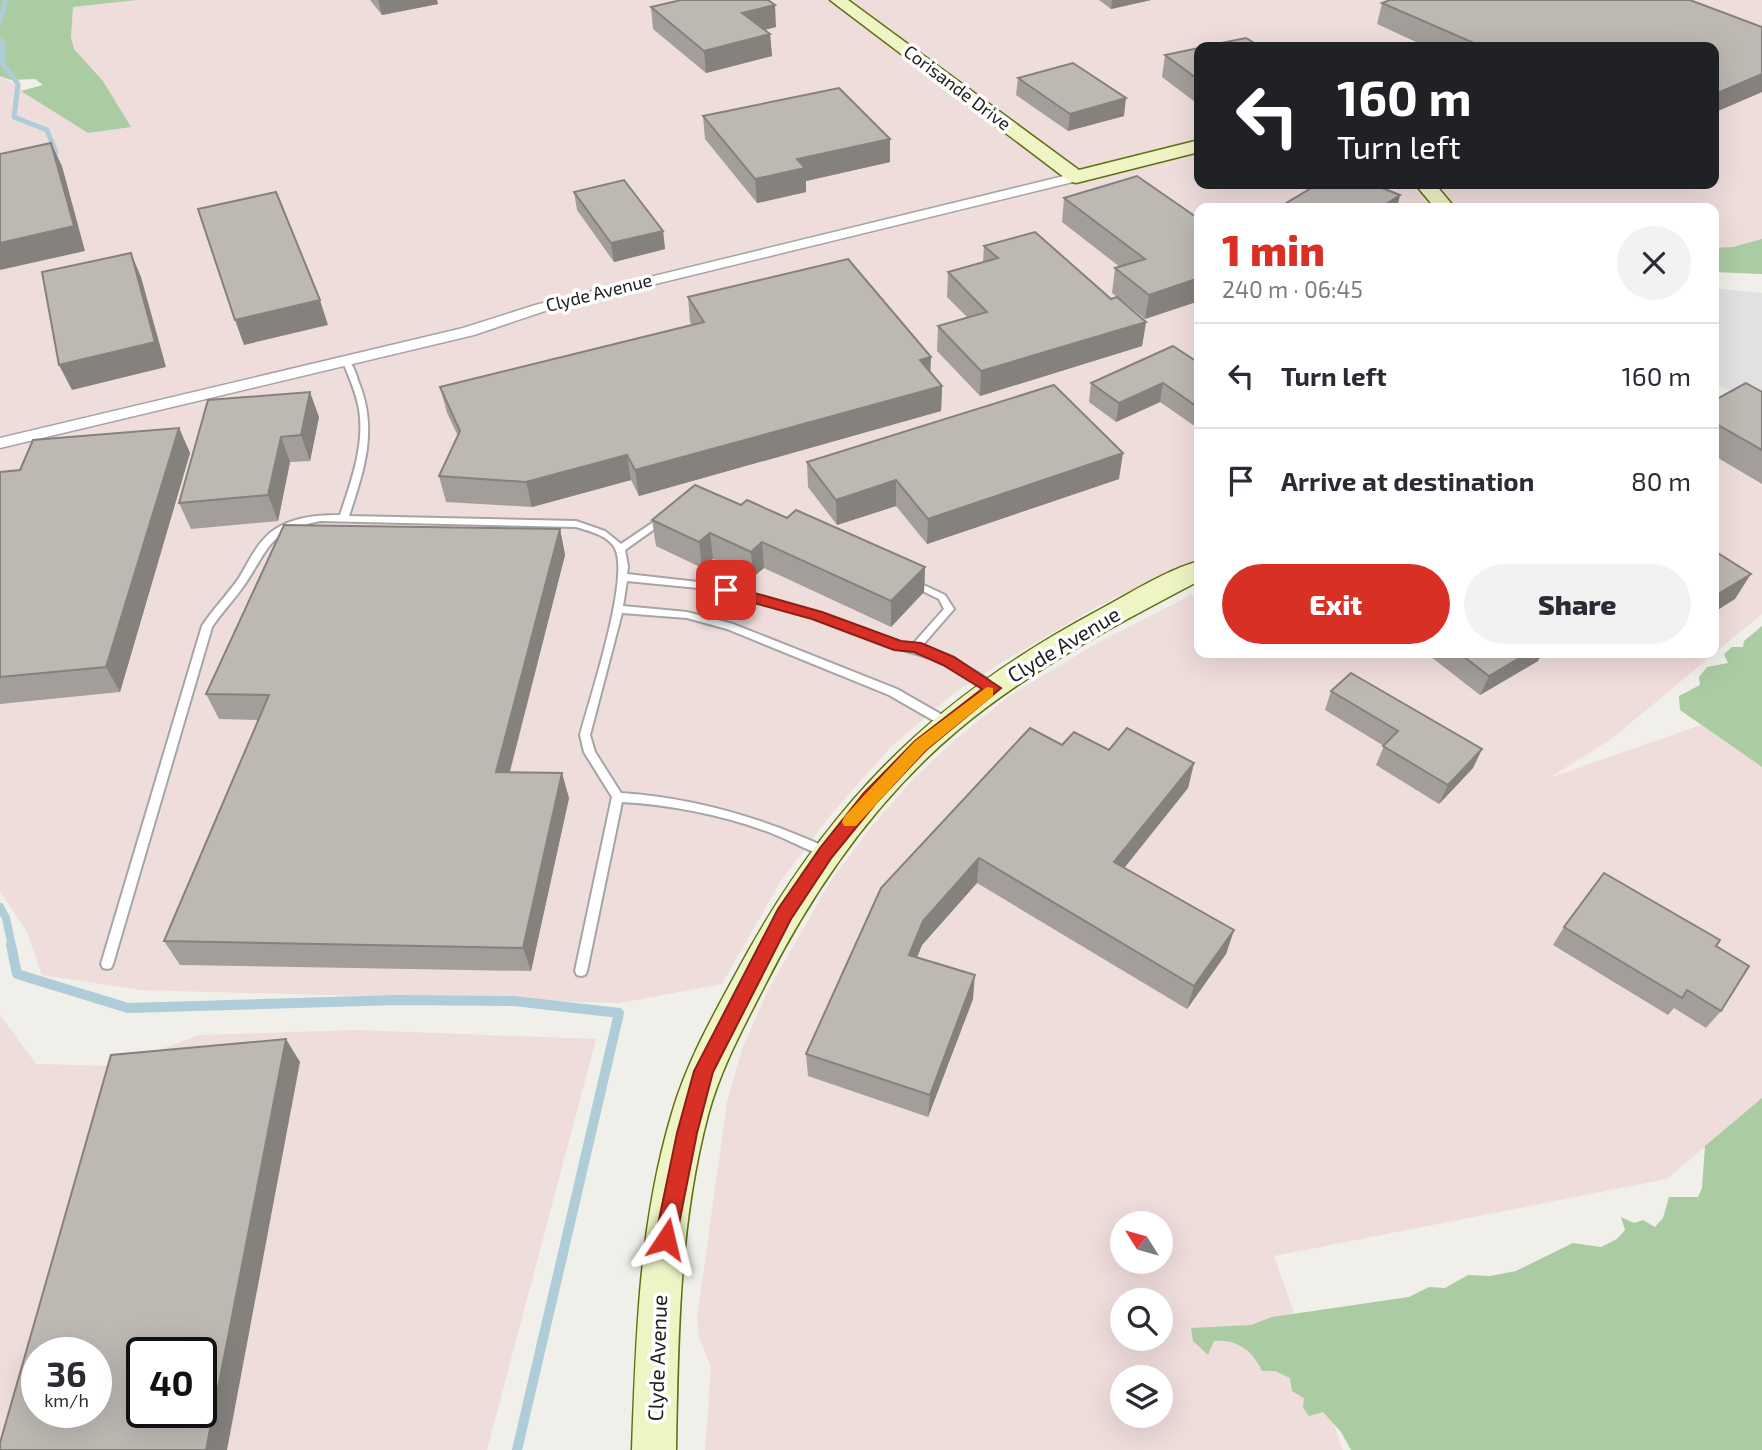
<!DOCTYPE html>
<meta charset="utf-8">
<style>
body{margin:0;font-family:"Exo 2",sans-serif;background:#f2f2f3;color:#2b2b33;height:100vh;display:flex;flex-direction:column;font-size:26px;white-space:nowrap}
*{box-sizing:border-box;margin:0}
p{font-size:23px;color:#7c7c81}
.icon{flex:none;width:38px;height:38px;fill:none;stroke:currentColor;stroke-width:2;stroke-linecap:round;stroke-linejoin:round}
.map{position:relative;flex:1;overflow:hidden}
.details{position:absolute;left:1194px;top:203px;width:525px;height:455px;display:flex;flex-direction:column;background:#fff;border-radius:14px;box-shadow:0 7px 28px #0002}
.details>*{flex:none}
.top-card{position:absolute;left:1194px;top:42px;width:525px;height:147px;border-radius:14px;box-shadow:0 7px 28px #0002;background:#202124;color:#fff;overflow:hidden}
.needle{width:46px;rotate:307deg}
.fabs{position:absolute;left:1110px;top:1211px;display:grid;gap:14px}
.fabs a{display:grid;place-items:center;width:63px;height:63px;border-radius:50%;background:#fff;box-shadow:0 7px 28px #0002;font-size:35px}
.speed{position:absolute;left:21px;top:1337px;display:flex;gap:14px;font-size:35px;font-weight:700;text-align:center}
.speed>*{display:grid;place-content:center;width:91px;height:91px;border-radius:50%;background:#fff;box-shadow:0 7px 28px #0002;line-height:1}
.speed small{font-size:18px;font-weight:400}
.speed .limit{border:4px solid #111;border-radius:10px;background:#fff;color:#111}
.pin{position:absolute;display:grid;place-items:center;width:60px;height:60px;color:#fff;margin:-30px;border-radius:14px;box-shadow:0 4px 10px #0006}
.me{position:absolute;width:77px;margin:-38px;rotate:10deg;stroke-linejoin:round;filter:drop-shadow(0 0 5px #0008)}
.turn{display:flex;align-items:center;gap:24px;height:147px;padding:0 28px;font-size:32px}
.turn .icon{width:91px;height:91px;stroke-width:2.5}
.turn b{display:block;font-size:49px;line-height:60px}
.round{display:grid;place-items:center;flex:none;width:74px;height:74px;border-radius:37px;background:#f2f2f3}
.summary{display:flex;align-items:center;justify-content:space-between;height:119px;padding:0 28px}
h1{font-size:42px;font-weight:800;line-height:52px;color:#d93025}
.primary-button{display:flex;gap:14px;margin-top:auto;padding:14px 28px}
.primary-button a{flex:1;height:80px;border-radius:42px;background:#d93025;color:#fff;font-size:28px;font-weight:800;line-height:80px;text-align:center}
.primary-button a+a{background:#f2f2f3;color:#2b2b33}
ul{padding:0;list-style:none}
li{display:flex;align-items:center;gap:21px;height:105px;padding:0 28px;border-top:2px solid #e1e1e2}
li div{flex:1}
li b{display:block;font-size:26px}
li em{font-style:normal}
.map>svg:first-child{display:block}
.commercial{fill:#efdddb;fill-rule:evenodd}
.forest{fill:#abcba3}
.parking{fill:#e1e1e1}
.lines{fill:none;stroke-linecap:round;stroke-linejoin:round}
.stream-far2{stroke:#afccd9;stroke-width:5}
.stream-far1{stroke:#afccd9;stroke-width:8}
.stream{stroke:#afccd9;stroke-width:10}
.lane-casing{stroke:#a5a5a5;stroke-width:4}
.street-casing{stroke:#a5a5a5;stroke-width:3}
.secondary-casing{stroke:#5e7011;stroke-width:3}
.lane{fill:#fff;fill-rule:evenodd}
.street{fill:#fff;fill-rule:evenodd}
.secondary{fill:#eef4c4;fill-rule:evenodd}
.wall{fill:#a39e99}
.shaded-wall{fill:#85817d}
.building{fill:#beb8b2;stroke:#85817d;stroke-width:2;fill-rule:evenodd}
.route{fill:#d93025;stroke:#8d1f18;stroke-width:2}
.slow{fill:#f59e0b}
.labels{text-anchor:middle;stroke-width:7;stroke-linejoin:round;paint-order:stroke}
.far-street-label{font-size:18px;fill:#212121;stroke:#fff}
.street-label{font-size:21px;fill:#212121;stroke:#fff}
</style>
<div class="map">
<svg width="1762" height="1450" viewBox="0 0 1762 1450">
<rect width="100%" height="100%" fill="#f1efe9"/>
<g class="commercial">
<path d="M137 0H1762V274L1713 271V208H1199V558L1094 608 1001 663 954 693 891 747 833 812 780 882 722 984 620 1003 140 990 42 975 27 932 0 891V75L88 133 130 126 103 81 74 49 71 37 73 7ZM1199 47H1713V184H1199Z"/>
<path d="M1713 394 1762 422V614L1610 740 1549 778 1701 725 1762 767V1098L1667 1179 1274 1256 1343 1450H705L711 1367 699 1337 697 1318 727 1102 742 1049 768 990 832 879 870 828 915 777 958 737 1009 696 1097 643 1199 591V653H1713ZM1122 1223H1160V1262H1122ZM1122 1300H1160V1339H1122ZM1122 1377H1160V1416H1122Z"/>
<path d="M0 1015 36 1064 116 1066 199 1035 356 1030 596 1039 487 1450H0ZM37 1353H96V1412H37ZM142 1353H201V1412H142Z"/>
</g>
<g class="forest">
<polygon points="0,0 137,0 73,7 71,37 74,49 103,81 131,127 88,133 21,91 43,85 35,79 11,80 0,76"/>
<polygon points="1762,239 1762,274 1713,272 1713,248 1733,247"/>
<polygon points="1762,626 1762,767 1680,710 1679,696 1700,685 1699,677 1707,667 1728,663 1724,654 1732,647 1743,647 1744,641"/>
<path d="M1762 1098V1450H1351L1341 1432 1323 1412 1309 1416 1303 1407 1304 1398 1292 1391 1290 1378 1275 1371H1262C1253 1351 1237 1339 1214 1341L1208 1355 1193 1341 1191 1328 1251 1325 1272 1317 1409 1297 1429 1287 1445 1288 1468 1275 1490 1276 1516 1271 1573 1243 1601 1247 1617 1239 1625 1230 1621 1217 1634 1223 1643 1220 1655 1227 1663 1218 1669 1197H1698L1702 1188 1705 1146Z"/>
</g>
<polygon class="parking" points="1713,288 1762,293 1762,406 1713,383"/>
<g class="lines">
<g class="stream-far2">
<polyline points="0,21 6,0"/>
<polyline points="0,40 3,44 2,63 18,84 14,117 47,130 56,153 47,155"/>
</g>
<polyline class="stream-far1" points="0,907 6,918 12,947"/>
<polyline class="stream" points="11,945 17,974 128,1008 397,1000 514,1001 619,1013 517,1450"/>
<g class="lane-casing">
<path id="lane" d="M344 360H347C354 364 356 375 359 383 378 430 364 470 349 516L576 521 605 531 621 544 664 515 667 516 669 518 667 520 625 550 628 566 627 574 698 582 751 593 844 621 902 643 912 645 944 609 939 599 908 584 906 582 911 579 945 595 954 609 921 647C949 655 973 670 997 685L998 688 997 691H989L956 670 934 659 896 648 838 625 750 599 698 588 627 581 623 606 687 612 733 624 897 689 951 720 952 723 951 726H943L889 695 727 629 687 618 622 613 590 735 595 752 621 793C695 798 763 818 830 849L832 852 830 855 826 857C807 850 789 840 771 833 723 815 673 805 622 802L587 971 585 975 581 976 577 975 575 971 612 797 584 752 580 735C590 698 628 583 616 551 611 536 589 531 576 527L320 521C269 531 271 545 245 584 235 599 222 612 212 627L113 964 111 968 107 969 103 968 101 964 202 626C213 609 228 594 239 578 247 565 253 551 263 540 282 518 313 515 340 515 351 482 365 445 359 409 356 392 349 377 343 362Z"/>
</g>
<g class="street-casing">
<polygon id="street" points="1076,173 1083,177 1081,180 545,311 474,335 0,448 0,438 463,328 535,305"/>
</g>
<g class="secondary-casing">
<g id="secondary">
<polygon points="830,0 848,0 1079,170 1199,140 1199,152 1076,183 1069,181"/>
<polygon points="1415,184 1435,184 1455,208 1435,208"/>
<path d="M1199 561V581C1115 625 1031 669 958 730 876 799 813 890 765 985 743 1028 721 1068 708 1115 679 1225 678 1337 676 1450H632C636 1336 639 1223 672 1113 686 1065 709 1023 733 979 823 809 927 702 1097 611 1129 594 1164 571 1199 561Z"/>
</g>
</g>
<use href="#lane" class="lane"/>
<use href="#street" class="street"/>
<use href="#secondary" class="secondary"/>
</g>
<g class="wall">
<polygon points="370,0 437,0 438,4 382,15"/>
<polygon points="677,0 768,0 776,27 764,30 770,34 772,56 706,73 653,29 651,7 678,1"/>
<polygon points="1099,0 1151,0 1111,9"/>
<polygon points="1382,3 1762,27 1762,92 1713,113 1713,47 1427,47 1377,24"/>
<polygon points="1199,48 1199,105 1162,77 1165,55"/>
<polygon points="1018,78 1124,116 1068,131 1016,95"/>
<polygon points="703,116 890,139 890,162 806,181 806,192 757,203 705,139"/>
<polygon points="574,192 663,231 665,249 614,262 577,210"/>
<polygon points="1064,198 1199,219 1199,301 1145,319 1118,297 1146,322 1142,346 980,396 937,351 938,326 967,317 947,297 948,272 983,262 984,246 1111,299 1117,297 1112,293 1115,268 1120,267 1062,222"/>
<polygon points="688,297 930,372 942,386 941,411 639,496 631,480 532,507 446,502 439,476 458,436 447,413 440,387 692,325 690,322"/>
<polygon points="1199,363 1199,429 1160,402 1116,422 1089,402 1091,383"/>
<polygon points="1762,392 1762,484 1713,455 1713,401"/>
<polygon points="208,400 319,417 310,461 290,462 278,521 191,529 179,503"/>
<polygon points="179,428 190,453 120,692 0,704 0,472 20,470"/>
<polygon points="807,462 1119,479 927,544 896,506 837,525 808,487"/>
<polygon points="741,505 787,518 925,567 924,592 891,627 764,568 753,577 713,559 702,568 656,546 652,520"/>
<polygon points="560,529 565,555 510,772 569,798 531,971 180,965 164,941 258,720 219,719 206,694"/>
<polygon points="1426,653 1542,653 1538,661 1480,695"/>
<polygon points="1331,691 1482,749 1473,768 1439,804 1376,765 1384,746 1325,710"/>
<polygon points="1062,745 1109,750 1194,763 1188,788 1124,868 1234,930 1226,954 1187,1009 977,883 922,945 917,957 973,999 928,1117 808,1076 806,1054"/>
<polygon points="1564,927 1716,946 1721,1011 1706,1028 1674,1008 1668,1015 1553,945"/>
</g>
<g class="shaded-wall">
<polygon points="378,0 437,0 438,4 382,15"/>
<polygon points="1112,0 1151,0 1111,9"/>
<polygon points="775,5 776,27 744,35 742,13"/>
<polygon points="770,34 772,56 706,73 704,51"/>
<polygon points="1762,74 1762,92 1713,113 1713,95"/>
<polygon points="1126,98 1124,116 1068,131 1070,114"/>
<polygon points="890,139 890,162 806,181 806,192 757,203 755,179 797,159"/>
<polygon points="51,143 62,166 85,251 0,270 0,243"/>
<polygon points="1400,195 1397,208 1380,208"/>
<polygon points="663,231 665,249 614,262 611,243"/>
<polygon points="131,253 141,277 166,367 72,390 59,365"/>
<polygon points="1199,278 1199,301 1145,319 1149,295"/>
<polygon points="320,300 328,325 244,345 235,320"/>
<polygon points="1146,322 1142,346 980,396 981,371"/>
<polygon points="931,357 930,382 920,360"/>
<polygon points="1163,383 1160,402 1116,422 1119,403"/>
<polygon points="942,386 941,411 639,496 635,470"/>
<polygon points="310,392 319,417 310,461 301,435"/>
<polygon points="179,428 190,453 120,692 106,667"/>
<polygon points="281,437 290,462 278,521 268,495"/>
<polygon points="1123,453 1119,479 927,544 928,519"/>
<polygon points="627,455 631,480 532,507 526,482"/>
<polygon points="896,480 896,506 837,525 836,500"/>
<polygon points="560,529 565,555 503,797 496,772"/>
<polygon points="710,533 713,559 702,568 699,542"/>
<polygon points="762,542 764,568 753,577 751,552"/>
<polygon points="925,567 924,592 891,627 891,601"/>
<polygon points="1751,574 1735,599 1713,613 1713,597"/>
<polygon points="1528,653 1542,653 1538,661 1480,695 1489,676"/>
<polygon points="1482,749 1473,768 1439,804 1448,785"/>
<polygon points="1194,763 1188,788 1109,887 1114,862"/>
<polygon points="562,773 569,798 531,971 523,948"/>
<polygon points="979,858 977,883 922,945 909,978 909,955 923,921"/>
<polygon points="1234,930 1226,954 1187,1009 1194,986"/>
<polygon points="975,975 973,999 928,1117 930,1095"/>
<polygon points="286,1039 300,1062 227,1450 206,1450"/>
</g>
<g class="building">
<polygon points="681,0 768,0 775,5 742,13 770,34 704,51 651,7"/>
<polygon points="1390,0 1690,0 1762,27 1762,74 1713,95 1713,47 1483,47 1382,3"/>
<polygon points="1246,38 1261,47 1201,47"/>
<polygon points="1199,48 1199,80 1165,55"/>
<polygon points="1073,63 1126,98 1070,114 1018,78"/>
<polygon points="839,88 890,139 797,159 805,168 755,179 703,116"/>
<polygon points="51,143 74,226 0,243 0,154"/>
<polygon points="1137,176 1199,219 1199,278 1149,295 1115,268 1145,259 1064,198"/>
<polygon points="624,180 663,231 611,243 574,192"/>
<polygon points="1318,184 1372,184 1400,195 1380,208 1278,208"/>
<polygon points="276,192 320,300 235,320 198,209"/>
<polygon points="1259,205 1266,208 1253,208"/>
<polygon points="1035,232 1111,299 1117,297 1146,322 981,371 938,326 987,312 948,272 998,258 984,246"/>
<polygon points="131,253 155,342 59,365 42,272"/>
<polygon points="848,259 931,357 920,360 942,386 635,470 627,455 526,482 439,476 460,431 440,387 704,322 688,297"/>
<polygon points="1173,346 1199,363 1199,408 1163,383 1119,403 1091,383"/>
<polygon points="1746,383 1762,392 1762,450 1713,422 1713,401"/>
<polygon points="1054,385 1123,453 928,519 896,480 836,500 807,462"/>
<polygon points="310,392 301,435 281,437 268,495 179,503 208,400"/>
<polygon points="179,428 106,667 0,677 0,472 20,470 33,440"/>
<polygon points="695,485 741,505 747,500 787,518 796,510 925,567 891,601 762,542 751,552 710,533 699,542 652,520"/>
<polygon points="284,525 560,529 496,772 562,773 523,948 164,941 269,695 206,694"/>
<polygon points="1713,550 1751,574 1713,597"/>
<polygon points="1459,653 1528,653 1489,676"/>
<polygon points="1351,673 1482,749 1448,785 1383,746 1398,731 1331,691"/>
<polygon points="1030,728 1062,745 1074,732 1109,750 1127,728 1194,763 1114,862 1234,930 1194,986 979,858 923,921 909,955 975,975 930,1095 806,1054 881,888"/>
<polygon points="1604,873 1720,940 1716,946 1749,966 1721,1011 1687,990 1682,998 1564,927"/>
<path d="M286 1039 206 1450H0V1443L111 1055ZM37 1353H96V1412H37ZM142 1353H201V1412H142Z"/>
</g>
<polygon class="route" points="726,585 822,612 901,641 921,643 954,657 1001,688 926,750 876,803 832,857 791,919 713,1072 697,1133 676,1239 673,1247 666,1250 658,1247 655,1239 677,1133 694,1071 778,909 820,848 864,793 915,741 982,689 943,665 914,652 894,650 812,619 721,594 719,590"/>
<polygon class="slow" points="987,687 993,688 993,696 926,750 856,826 844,826 842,822 844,817 915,741"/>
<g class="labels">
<g class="far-street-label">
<text transform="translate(957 88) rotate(37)" y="6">Corisande Drive</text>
<text transform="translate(599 293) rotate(-14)" y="6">Clyde Avenue</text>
</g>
<g class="street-label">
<text transform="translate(1064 645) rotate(-31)" y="7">Clyde Avenue</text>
<text transform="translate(658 1358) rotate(-88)" y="7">Clyde Avenue</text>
</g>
</g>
</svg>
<div class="fabs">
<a><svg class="needle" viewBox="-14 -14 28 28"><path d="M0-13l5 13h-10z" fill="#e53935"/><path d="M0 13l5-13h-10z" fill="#7c7c81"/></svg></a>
<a><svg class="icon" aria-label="search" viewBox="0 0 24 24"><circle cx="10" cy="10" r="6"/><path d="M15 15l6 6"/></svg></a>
<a><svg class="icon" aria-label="layers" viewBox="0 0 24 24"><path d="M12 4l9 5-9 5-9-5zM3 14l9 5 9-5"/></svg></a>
</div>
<div class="speed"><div>36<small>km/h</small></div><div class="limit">40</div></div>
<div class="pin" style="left:726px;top:590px;background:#d93025"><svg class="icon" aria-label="arrive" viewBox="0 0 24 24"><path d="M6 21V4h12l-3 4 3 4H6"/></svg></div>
<svg class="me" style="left:666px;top:1239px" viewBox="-20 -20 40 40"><path d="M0-17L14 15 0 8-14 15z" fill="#d93025" stroke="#fff" stroke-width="4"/></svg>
<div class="top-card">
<div class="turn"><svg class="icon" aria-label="left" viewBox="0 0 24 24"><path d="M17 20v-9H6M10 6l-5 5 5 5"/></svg><div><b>160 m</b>Turn left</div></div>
</div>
<section class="details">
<div class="summary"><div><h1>1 min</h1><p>240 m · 06:45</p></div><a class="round"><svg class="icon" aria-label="close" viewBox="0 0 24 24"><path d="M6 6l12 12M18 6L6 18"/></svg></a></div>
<ul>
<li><svg class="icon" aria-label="left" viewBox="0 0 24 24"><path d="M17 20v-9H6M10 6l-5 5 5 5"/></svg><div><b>Turn left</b></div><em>160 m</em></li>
<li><svg class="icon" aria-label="arrive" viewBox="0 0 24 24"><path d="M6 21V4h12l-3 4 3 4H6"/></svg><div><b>Arrive at destination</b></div><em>80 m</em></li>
</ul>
<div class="primary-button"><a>Exit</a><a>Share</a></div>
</section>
</div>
